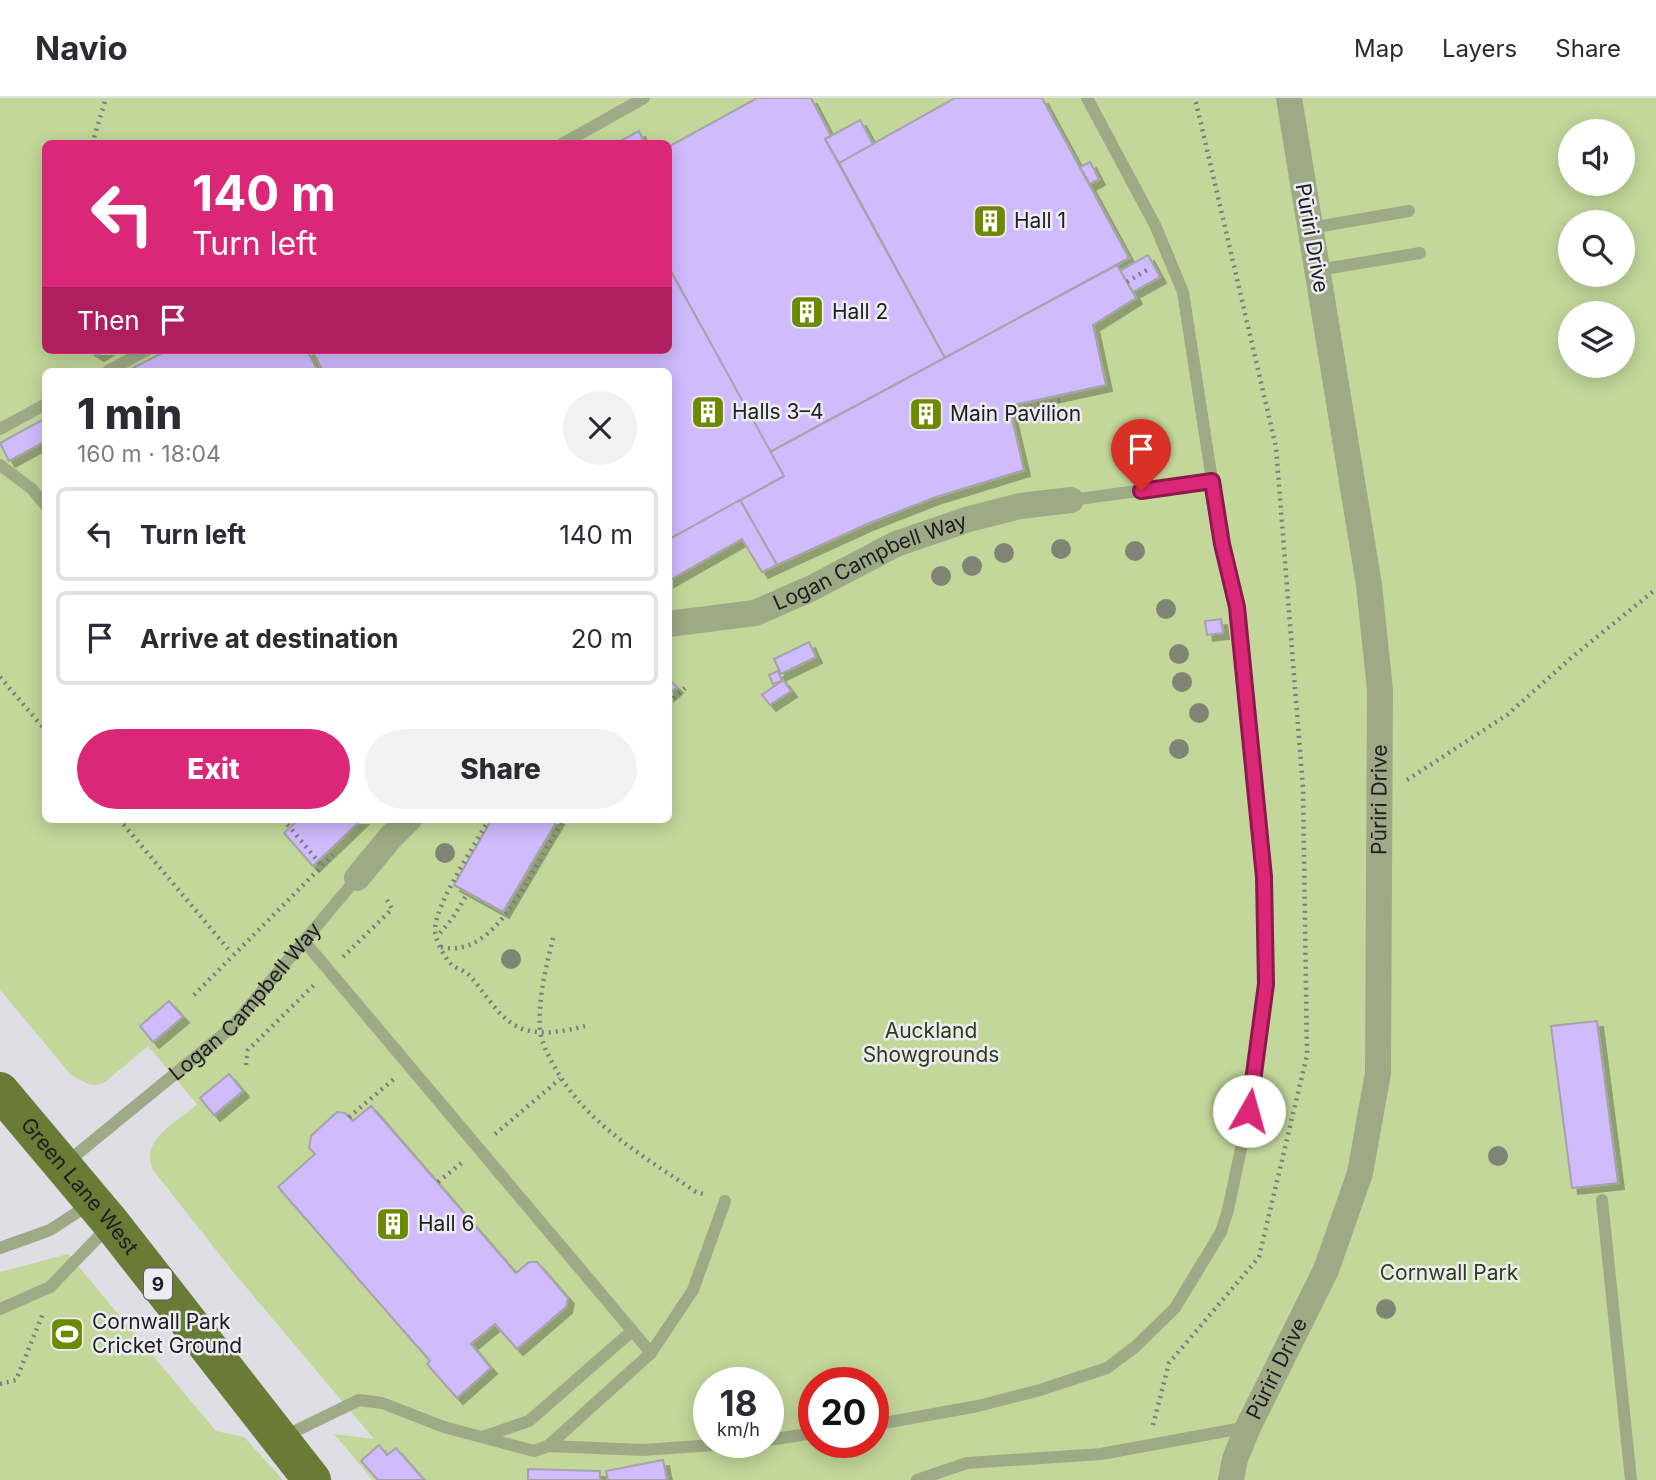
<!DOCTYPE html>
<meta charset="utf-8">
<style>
body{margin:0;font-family:Inter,sans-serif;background:#f2f2f3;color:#2b2b33;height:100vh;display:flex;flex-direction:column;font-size:26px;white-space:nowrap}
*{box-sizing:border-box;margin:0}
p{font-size:23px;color:#7c7c81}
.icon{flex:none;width:38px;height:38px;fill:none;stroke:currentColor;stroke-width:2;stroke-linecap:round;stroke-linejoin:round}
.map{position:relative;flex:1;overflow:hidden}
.drawer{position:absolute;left:42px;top:270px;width:630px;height:455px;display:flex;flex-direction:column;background:#fff;border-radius:10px;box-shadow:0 4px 18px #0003}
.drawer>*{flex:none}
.banner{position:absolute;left:42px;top:42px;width:630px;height:214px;border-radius:10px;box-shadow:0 4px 18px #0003;background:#db2777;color:#fff;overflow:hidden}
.controls{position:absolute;left:1558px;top:21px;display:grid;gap:14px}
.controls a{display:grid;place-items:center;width:77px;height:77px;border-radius:50%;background:#fff;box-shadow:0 4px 18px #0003;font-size:35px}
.speed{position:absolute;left:693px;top:1269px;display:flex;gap:14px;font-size:35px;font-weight:700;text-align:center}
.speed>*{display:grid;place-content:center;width:91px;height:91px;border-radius:50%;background:#fff;box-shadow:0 4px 18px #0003;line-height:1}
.speed small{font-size:18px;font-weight:400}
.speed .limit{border:10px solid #d22;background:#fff;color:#111}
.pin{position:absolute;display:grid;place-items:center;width:60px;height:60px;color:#fff;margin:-72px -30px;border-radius:50% 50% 50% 0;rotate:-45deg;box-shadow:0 0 7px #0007}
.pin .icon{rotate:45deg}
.me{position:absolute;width:77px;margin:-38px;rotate:7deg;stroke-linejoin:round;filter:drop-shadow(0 0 5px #0008)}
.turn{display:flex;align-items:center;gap:24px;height:147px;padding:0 35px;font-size:32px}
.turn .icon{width:91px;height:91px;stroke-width:2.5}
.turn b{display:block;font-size:49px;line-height:60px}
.then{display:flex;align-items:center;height:66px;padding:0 35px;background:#0003;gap:14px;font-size:26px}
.round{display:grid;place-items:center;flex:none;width:74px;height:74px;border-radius:37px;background:#f2f2f3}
.overview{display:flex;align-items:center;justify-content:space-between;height:119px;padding:0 35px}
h1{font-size:42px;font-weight:800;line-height:52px}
.action{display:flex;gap:14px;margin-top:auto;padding:14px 35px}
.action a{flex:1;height:80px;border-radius:42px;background:#db2777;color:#fff;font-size:28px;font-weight:800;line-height:80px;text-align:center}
.action a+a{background:#f2f2f3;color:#2b2b33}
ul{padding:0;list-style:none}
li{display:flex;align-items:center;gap:21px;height:94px;margin:0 14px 10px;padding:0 21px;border:4px solid #e1e1e2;border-radius:10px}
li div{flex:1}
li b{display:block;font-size:26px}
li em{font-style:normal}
header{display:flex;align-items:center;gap:42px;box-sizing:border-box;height:98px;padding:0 35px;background:#fff;border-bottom:2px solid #e1e1e2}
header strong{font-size:33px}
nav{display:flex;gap:38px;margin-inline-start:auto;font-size:24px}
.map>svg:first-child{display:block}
.green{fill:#c3d79a;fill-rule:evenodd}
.building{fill:#d0bbfd;stroke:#a5a3a9;stroke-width:2;filter:url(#shadow)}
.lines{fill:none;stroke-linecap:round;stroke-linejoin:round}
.path{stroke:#7d7b80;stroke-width:4.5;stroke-dasharray:2 5;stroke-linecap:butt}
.lane{stroke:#9eaa86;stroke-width:12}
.street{stroke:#9eaa86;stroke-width:26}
.primary{stroke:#687c36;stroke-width:38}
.tree{fill:#7f8474}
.route-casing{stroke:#8e194d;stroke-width:18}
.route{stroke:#db2777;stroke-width:12}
.labels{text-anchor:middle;stroke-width:5;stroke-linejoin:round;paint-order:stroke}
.shield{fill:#edecf2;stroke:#5c5b5f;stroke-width:2}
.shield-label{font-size:19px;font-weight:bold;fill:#1e1d20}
.poi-label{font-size:21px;fill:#1e1d20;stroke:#edecf2;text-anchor:start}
.street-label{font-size:21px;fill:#1e1d20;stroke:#edecf2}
.park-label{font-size:21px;fill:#303b17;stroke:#edecf2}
</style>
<header>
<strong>Navio</strong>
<nav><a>Map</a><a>Layers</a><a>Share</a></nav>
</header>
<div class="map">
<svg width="1656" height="1382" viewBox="0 0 1656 1382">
<defs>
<filter id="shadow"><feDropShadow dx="6" dy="6" stdDeviation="0" flood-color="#0004"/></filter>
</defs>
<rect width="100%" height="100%" fill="#e0dee5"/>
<g class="green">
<path d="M0 0H1656V1382H373L334 1336 374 1341 234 1175 153 1072C139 1040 178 1025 197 1006L148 948 105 984 97 987 88 986 71 977 0 892ZM1570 33H1622V86H1570ZM46 46H668V252H46ZM1570 124H1622V177H1570ZM1570 215H1622V268H1570ZM46 273H668V721H46ZM709 1284H768V1344H709ZM814 1284H873V1344H814Z"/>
<polygon points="68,1156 216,1333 244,1339 283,1382 0,1382 0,1174"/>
</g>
<g class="building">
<polygon points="757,0 811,0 831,38 825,41 945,260 770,354 668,168 668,49"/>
<polygon points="955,0 1042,0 1129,160 945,260 839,65"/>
<polygon points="860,22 873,46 839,65 825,41"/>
<polygon points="639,33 645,46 615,46"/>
<polygon points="1090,64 1099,81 1090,86 1080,69"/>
<polygon points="1148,157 1160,179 1133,194 1120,173"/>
<polygon points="1117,167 1136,200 1093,227 1106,287 1009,308 1024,372 933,400 867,426 777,467 740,402 784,378 770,354"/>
<polygon points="668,168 784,378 668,442 668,273 323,273 312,252 668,252"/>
<polygon points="90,252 106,252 98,257"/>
<polygon points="168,252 307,252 318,273 127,273"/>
<polygon points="46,320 46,343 9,363 0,345"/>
<polygon points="740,402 777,467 762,474 742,441 668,483 668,442"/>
<polygon points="1221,521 1223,535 1207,537 1205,523"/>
<polygon points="809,544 816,559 781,576 774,561"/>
<polygon points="778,573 782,583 773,586 769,577"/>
<polygon points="668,581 677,589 668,597"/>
<polygon points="783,582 791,593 770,607 762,597"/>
<polygon points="299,721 362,721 313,768 284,735"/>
<polygon points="492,721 558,721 503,814 454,787"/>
<polygon points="169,903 183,919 153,944 140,928"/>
<polygon points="1597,923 1618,1085 1572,1090 1551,928"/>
<polygon points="229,976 243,993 214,1017 200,1000"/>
<polygon points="371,1008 516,1175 529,1164 537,1164 568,1200 566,1209 517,1251 495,1226 471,1246 491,1270 457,1300 427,1266 430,1263 278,1089 315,1056 309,1050 311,1038 337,1014 345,1015 353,1023"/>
<polygon points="379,1347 387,1357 396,1350 424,1382 378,1382 361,1363"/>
<polygon points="663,1362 667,1382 608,1382 606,1373"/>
<polygon points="528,1371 600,1373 600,1382 528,1382"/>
</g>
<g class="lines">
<g class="path">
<polyline points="92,46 106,0"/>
<polyline points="1127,184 1150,170"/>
<polyline points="1010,313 1062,302"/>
<polyline points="0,579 46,633"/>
<polyline points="668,605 685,590"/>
<polyline points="1407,682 1507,617 1571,560 1656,491"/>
<polyline points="119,721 228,851"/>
<polyline points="283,721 322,768"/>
<path d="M489 721C476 746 435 806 435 832 435 841 444 859 451 866 456 871 464 872 469 877 487 896 499 924 526 932 546 937 565 933 585 928"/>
<polyline points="440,835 452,821 468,795"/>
<path d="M553 840C546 870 538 900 540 931 541 944 547 955 553 966 584 1025 642 1057 696 1094L707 1097"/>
<path d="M441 849C446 850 452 851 457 850 506 845 538 756 565 721"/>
<polyline points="343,859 392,811 387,802"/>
<polyline points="194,897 333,757"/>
<polyline points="246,967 248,952 314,887"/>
<polyline points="349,1019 394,981"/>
<polyline points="495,1036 560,981"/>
<polyline points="438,1084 464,1063"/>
<polyline points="0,1286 16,1282 44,1213"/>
<polyline points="1153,1327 1169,1265 1259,1159 1307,957 1303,691 1276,349 1195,0"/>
</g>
<g class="lane">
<polyline points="562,46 644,0"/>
<polyline points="1310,130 1409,113"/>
<polyline points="1318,172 1420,155"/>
<polyline points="108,273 147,252"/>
<polyline points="0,331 46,306"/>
<polyline points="0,367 32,391 46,408"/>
<polyline points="1071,402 1211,383"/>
<polyline points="304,843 651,1255"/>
<path id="s1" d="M66 1065 231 930 357 780"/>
<polyline points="1602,1102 1631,1382"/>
<polyline points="0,1150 50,1132 90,1106"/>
<polyline points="0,1211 50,1189 109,1128"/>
<polyline points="873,1327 978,1308 1040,1292 1107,1270 1135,1249 1175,1210 1221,1134 1228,1112 1249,1013 1266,886 1263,779 1237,509 1222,447 1183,194 1155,127 1087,0"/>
<polyline points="285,1338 359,1302 382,1305 444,1329 534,1353 548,1348 643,1352 755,1344"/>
<polyline points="485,1338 529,1323 632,1233"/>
<polyline points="768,1342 814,1335"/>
<polyline points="548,1348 651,1255 693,1192 725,1103"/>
<polyline points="917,1382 967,1365 1101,1356 1248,1329"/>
</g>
<g class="street">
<path id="s2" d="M668 526 755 515 812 490 896 446 969 421 1020 408 1071 402"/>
<polyline points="357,780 390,740 409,721"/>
<path id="s3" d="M1231 1382 1235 1361 1248 1329 1326 1172 1360 1075 1378 975 1380 592 1369 487 1289 0"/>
</g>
<path class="primary" id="s4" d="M0 993 111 1125 312 1382"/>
</g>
<g class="tree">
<circle cx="1061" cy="451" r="10"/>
<circle cx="1135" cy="453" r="10"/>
<circle cx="1004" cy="455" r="10"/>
<circle cx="972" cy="468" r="10"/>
<circle cx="941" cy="478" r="10"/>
<circle cx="1166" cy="511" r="10"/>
<circle cx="1179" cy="556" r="10"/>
<circle cx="1182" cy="584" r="10"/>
<circle cx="1199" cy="615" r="10"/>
<circle cx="1179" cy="651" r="10"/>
<circle cx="445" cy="755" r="10"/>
<circle cx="511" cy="861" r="10"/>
<circle cx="1498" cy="1058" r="10"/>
<circle cx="1386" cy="1211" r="10"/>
</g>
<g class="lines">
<g class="route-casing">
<polyline id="route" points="1141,393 1212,383 1222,446 1237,509 1264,779 1266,886 1249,1013"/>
</g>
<use href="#route" class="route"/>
</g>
<defs>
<g id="building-square" transform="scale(1.75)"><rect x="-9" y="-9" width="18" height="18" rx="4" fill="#6d8900" stroke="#edecf2"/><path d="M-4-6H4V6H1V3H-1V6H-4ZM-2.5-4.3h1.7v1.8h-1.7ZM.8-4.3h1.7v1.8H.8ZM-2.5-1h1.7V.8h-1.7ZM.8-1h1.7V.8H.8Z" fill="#fff"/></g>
<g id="stadium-square" transform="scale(1.75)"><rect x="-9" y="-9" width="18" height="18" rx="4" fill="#6d8900" stroke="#edecf2"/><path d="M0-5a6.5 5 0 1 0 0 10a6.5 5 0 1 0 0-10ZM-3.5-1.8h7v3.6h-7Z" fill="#fff"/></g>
</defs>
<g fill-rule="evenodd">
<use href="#building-square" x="990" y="123"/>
<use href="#building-square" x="807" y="214"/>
<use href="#building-square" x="708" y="314"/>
<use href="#building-square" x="926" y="316"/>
<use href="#building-square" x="393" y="1126"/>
<use href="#stadium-square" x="67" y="1236"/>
</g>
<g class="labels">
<rect class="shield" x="144" y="1170.5" width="28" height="31" rx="5"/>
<g class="shield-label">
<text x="158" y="1193">9</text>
</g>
<g class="poi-label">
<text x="1014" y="130">Hall 1</text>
<text x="832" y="221">Hall 2</text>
<text x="732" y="321">Halls 3–4</text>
<text x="950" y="323">Main Pavilion</text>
<text x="418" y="1133">Hall 6</text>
<text x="92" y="1231">Cornwall Park<tspan x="92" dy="24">Cricket Ground</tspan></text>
</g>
<g class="street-label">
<text transform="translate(1312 140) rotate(80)" y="7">Pūriri Drive</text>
<text dy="7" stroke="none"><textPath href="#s2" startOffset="214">Logan Campbell Way</textPath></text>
<text dy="7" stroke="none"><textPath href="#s3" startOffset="709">Pūriri Drive</textPath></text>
<text dy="7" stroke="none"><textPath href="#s1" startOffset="242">Logan Campbell Way</textPath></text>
<text dy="7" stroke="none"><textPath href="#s4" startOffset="124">Green Lane West</textPath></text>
<text dy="7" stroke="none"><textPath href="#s3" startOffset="121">Pūriri Drive</textPath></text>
</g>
<g class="park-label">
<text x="931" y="940">Auckland<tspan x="931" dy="24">Showgrounds</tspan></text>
<text x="1449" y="1182">Cornwall Park</text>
</g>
</g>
</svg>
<div class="controls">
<a><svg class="icon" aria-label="sound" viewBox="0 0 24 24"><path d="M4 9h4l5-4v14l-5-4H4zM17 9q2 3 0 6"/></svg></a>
<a><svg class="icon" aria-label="search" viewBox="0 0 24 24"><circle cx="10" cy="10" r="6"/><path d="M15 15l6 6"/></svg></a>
<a><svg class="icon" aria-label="layers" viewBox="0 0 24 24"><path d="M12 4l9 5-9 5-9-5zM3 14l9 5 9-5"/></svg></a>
</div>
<div class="speed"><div>18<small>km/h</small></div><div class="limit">20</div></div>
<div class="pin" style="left:1141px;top:393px;background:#d93025"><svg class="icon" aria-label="arrive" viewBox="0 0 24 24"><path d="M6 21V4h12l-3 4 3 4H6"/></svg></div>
<svg class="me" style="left:1249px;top:1013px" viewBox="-20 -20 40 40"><circle r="19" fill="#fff"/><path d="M0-13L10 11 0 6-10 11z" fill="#db2777"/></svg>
<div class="banner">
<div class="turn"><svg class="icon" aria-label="left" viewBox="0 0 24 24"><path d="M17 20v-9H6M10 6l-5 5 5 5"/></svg><div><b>140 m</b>Turn left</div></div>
<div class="then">Then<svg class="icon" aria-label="arrive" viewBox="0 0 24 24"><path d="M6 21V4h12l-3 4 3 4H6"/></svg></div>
</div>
<section class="drawer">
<div class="overview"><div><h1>1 min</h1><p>160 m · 18:04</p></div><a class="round"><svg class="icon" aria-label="close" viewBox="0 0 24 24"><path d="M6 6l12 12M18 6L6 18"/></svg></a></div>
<ul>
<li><svg class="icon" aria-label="left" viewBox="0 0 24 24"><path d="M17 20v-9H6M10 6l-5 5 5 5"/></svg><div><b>Turn left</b></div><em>140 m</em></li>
<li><svg class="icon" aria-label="arrive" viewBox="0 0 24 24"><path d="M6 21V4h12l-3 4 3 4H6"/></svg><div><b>Arrive at destination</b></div><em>20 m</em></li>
</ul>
<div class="action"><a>Exit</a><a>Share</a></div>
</section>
</div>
